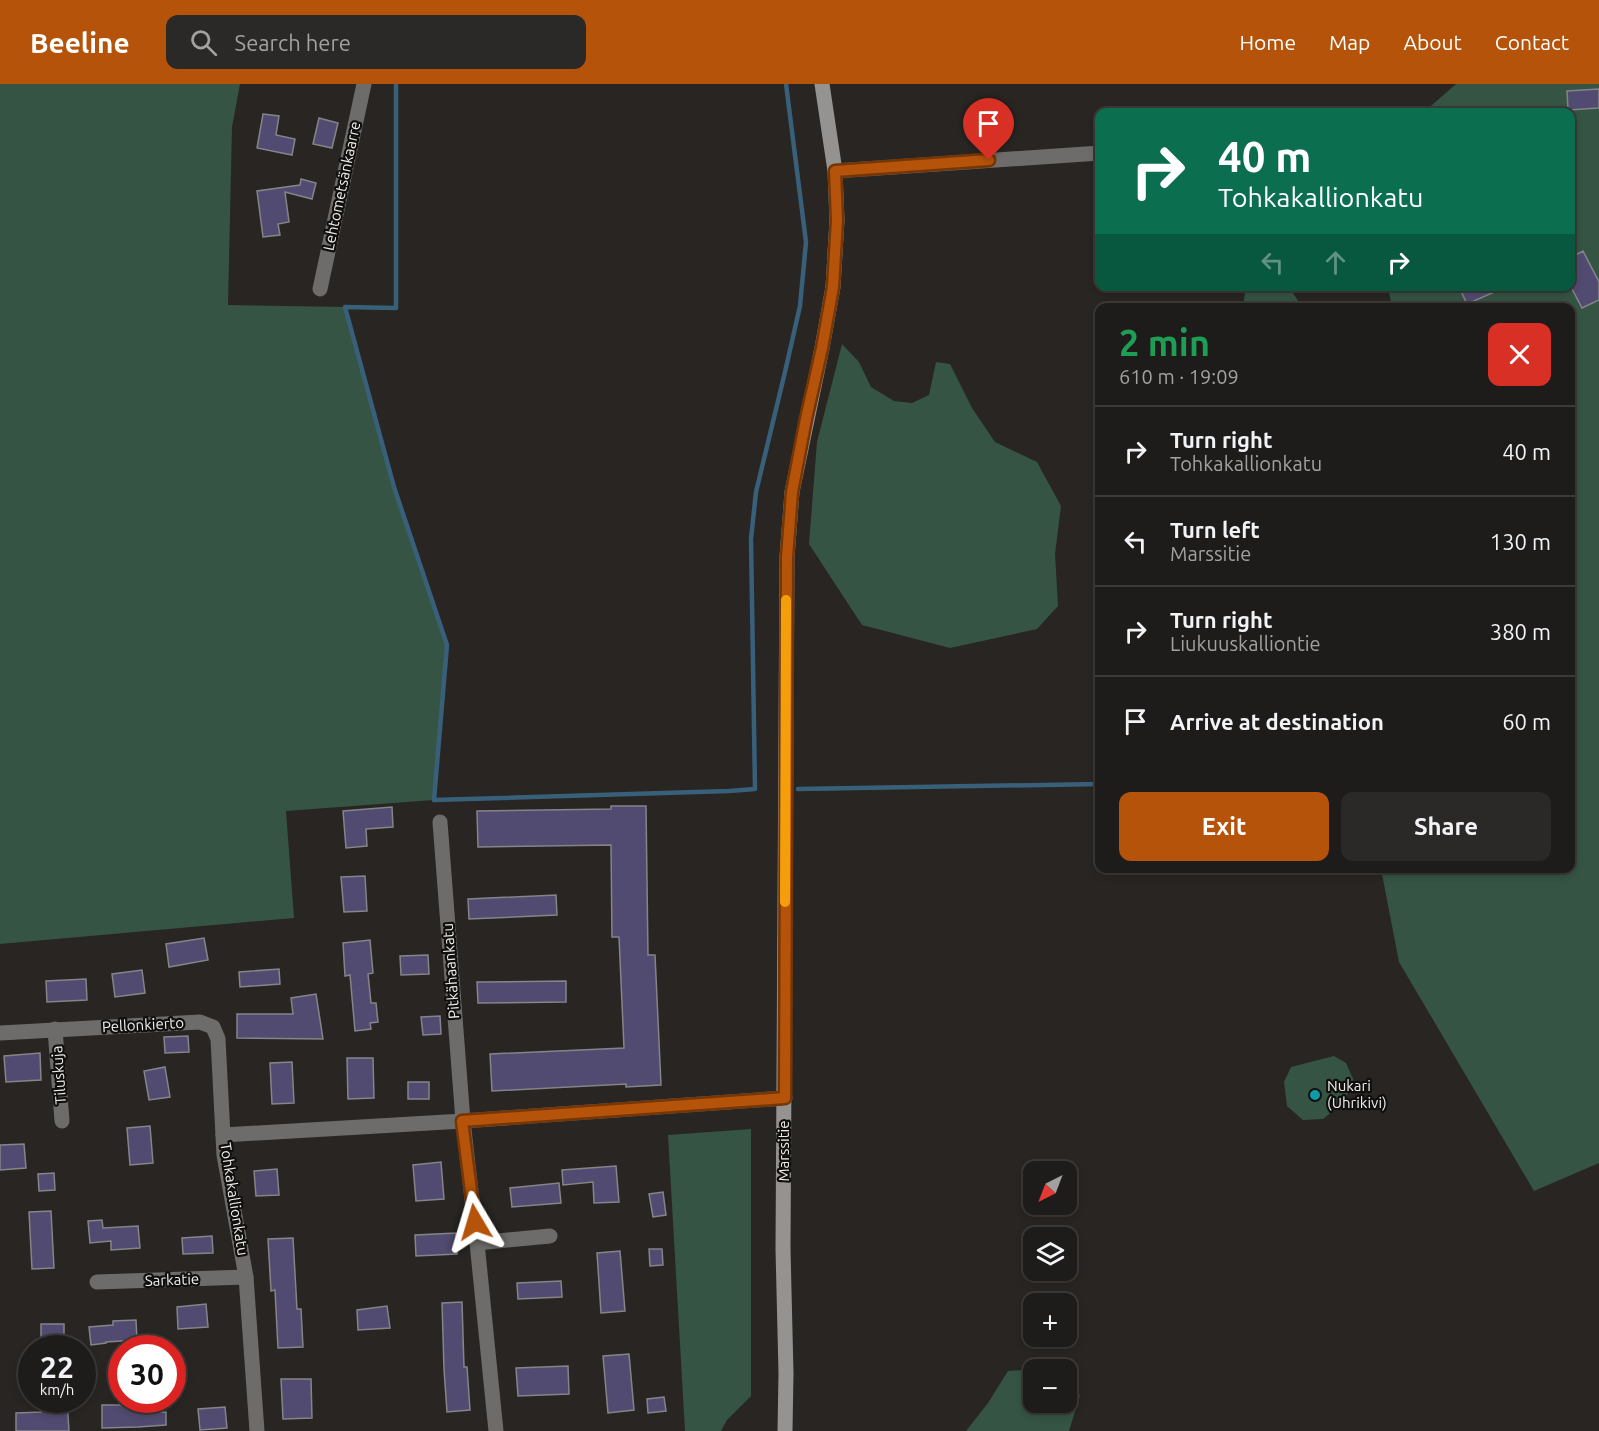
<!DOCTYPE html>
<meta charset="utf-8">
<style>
body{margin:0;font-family:Ubuntu,sans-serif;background:#2b2927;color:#f1f3f6;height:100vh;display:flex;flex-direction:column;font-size:22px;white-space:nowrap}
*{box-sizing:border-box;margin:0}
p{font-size:20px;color:#a1a1a2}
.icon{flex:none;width:33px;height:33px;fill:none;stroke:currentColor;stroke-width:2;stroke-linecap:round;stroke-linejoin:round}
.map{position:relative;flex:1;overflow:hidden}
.panel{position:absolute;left:1095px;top:219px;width:480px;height:570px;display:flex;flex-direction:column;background:#1e1c1a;border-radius:12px;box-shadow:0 3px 9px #0003,0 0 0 2px #3c3a39}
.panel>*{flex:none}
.hud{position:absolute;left:1095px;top:24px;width:480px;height:183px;border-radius:12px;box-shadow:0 3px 9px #0003,0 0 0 2px #3c3a39;background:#0b6e4f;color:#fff;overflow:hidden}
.needle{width:39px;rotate:222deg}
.fabs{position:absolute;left:1023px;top:1077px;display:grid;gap:12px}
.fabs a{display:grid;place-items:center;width:54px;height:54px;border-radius:12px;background:#1e1c1a;box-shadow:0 3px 9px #0003,0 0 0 2px #3c3a39;font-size:30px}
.speed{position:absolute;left:18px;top:1251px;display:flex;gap:12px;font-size:30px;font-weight:700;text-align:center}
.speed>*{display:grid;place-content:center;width:78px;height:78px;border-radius:50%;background:#1e1c1a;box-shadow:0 3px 9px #0003,0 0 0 2px #3c3a39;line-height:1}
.speed small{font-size:15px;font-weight:400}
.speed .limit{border:9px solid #d22;background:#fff;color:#111}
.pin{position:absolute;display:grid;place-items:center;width:51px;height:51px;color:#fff;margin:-62px -26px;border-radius:50% 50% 50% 0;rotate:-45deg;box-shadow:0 0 6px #0007}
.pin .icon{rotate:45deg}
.me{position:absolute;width:66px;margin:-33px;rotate:353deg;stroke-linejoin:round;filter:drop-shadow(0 0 4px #0008)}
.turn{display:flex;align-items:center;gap:21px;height:126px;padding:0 24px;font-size:27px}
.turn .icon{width:78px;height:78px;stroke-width:2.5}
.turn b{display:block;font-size:42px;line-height:51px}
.lanes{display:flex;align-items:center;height:57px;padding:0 24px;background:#0003;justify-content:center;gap:30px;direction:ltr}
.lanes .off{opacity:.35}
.round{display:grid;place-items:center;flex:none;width:63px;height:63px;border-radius:12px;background:#2b2927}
.summary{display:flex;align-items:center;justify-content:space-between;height:102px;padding:0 24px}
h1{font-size:36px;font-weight:600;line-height:45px;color:#1e9e55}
.primary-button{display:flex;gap:12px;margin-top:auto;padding:12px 24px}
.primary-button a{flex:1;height:69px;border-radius:12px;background:#b45309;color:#fff;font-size:24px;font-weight:600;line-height:69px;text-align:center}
.primary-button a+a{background:#2b2927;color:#f1f3f6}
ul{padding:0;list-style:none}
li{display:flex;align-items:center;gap:18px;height:90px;padding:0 24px;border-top:2px solid #3c3a39}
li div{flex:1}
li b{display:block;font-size:22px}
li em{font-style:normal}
header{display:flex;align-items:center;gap:36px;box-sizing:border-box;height:84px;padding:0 30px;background:#b45309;color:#fff}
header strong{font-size:28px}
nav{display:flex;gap:33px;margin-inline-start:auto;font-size:21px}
.search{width:420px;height:54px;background:#2b2927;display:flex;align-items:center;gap:15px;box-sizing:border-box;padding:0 21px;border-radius:12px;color:#a1a1a2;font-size:22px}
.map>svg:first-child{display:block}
.green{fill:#355444}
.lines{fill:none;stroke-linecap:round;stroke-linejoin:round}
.stream{stroke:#39607b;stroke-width:4.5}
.building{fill:#524b71;stroke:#858488;stroke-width:1.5}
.street{stroke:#6d6c6a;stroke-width:15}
.secondary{stroke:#959391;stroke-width:15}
.route-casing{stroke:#753606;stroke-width:15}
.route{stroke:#b45309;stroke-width:10}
.slow{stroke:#f59e0b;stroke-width:10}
.culture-dot{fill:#0f9aa8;stroke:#100f0d;stroke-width:2}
.labels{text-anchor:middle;stroke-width:4.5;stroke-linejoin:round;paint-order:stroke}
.street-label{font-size:15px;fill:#efeeec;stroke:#100f0d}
.poi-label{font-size:15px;fill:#efeeec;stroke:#100f0d;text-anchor:start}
</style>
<header>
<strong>Beeline</strong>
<div class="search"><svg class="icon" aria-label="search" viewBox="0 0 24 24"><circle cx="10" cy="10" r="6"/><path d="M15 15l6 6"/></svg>Search here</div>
<nav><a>Home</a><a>Map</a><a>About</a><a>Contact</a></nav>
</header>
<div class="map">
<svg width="1599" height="1347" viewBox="0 0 1599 1347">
<rect width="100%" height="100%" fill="#282522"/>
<g class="green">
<polygon points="0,0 240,0 232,43 228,221 345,223 394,403 447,561 434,716 286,727 294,834 0,860"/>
<polygon points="1456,0 1599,0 1599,1079 1534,1107 1399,878 1381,785 1570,784 1570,224 1392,223 1388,203 1570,202 1570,28 1424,28"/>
<polygon points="1246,202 1289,203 1302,223 1243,223"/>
<polygon points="842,260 859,278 871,303 894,317 912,319 929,311 936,278 950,280 972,324 995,358 1037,378 1061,422 1055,470 1058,522 1037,545 950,564 862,541 809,460 817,358"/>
<polygon points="1334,972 1346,979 1354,997 1343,1019 1323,1035 1303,1036 1287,1022 1284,998 1291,983"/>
<polygon points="751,1045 751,1312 727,1336 721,1347 685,1347 668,1051"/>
<polygon points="1038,1285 1039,1285 1034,1286 1034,1318 1066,1318 1067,1303 1080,1311 1069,1347 966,1347 988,1319 1008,1287"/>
</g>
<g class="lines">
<g class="stream">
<polyline points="396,0 396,224 345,223 394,403 447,561 434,716 729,707 755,705 751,455 756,408 785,288 800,222 806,158 786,0"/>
<polyline points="798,705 1100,700"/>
</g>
</g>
<g class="building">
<polygon points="1599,5 1599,24 1568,26 1567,7"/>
<polygon points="263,30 279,32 276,51 295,55 292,71 257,64"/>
<polygon points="319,34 338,39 332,64 313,60"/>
<polygon points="301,95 316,99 312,115 285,108 289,138 278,140 280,151 263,153 257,107 300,101"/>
<polygon points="1583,167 1599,198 1599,216 1582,224 1570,201 1570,174"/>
<polygon points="1471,202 1508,202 1467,220 1461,207"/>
<polygon points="611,722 646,722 648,871 655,871 661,1001 626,1003 626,1000 492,1007 490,970 624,964 619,853 612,853 611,761 478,763 477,727 611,725"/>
<polygon points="392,723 393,743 366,745 367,762 346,764 343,727"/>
<polygon points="365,792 367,827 344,828 341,793"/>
<polygon points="556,811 557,831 469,835 468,815"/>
<polygon points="204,854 208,876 169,883 166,860"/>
<polygon points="370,856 373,889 368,890 371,919 376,919 378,938 370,939 371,945 355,947 350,891 345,892 343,859"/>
<polygon points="428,871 429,890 401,891 400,872"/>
<polygon points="279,885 280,900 240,903 239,888"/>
<polygon points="142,886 145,909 115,913 112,890"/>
<polygon points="86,895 87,916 47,918 46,897"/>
<polygon points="566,897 566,918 478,919 477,898"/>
<polygon points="316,910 323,955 237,954 237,930 293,930 291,914"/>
<polygon points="440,932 441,950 423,951 421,933"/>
<polygon points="188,952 189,968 165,969 164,953"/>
<polygon points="40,969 41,996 6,998 4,972"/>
<polygon points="347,974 373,974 374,1014 348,1015"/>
<polygon points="292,978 294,1019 272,1020 270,979"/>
<polygon points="165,983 170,1013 149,1016 144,987"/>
<rect x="408" y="998" width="21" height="17"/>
<polygon points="150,1042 153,1079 130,1081 127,1044"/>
<polygon points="24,1060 26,1084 0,1086 0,1061"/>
<polygon points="441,1078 444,1115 416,1117 413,1081"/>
<polygon points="616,1082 619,1118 594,1119 593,1098 563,1101 562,1086"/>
<polygon points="277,1085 279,1111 256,1112 254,1087"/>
<polygon points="54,1089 55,1106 39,1107 38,1090"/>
<polygon points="559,1099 561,1119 512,1123 510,1104"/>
<polygon points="663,1108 666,1131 653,1133 649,1110"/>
<polygon points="51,1127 54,1184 32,1185 29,1128"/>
<polygon points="102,1136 103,1144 138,1142 140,1164 111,1166 111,1157 90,1159 88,1137"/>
<polygon points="456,1149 457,1170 416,1172 415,1151"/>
<polygon points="212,1152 213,1169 183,1170 182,1154"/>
<polygon points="293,1154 297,1225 301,1225 303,1263 278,1264 275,1206 271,1207 268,1155"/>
<polygon points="649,1165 662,1165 663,1181 650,1182"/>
<polygon points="620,1167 625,1227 601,1229 597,1169"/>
<polygon points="561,1197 562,1213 518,1215 517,1199"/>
<polygon points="462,1218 464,1283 467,1283 470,1326 447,1328 444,1285 442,1219"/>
<polygon points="206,1220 208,1243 178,1245 177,1223"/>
<polygon points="387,1222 390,1244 358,1246 357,1226"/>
<polygon points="136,1236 137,1256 106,1258 106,1259 91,1261 89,1243 113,1241 113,1237"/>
<rect x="41" y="1240" width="23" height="24"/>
<polygon points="629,1270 634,1326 608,1329 603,1272"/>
<polygon points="568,1282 569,1310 518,1312 516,1284"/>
<polygon points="281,1295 311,1295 312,1334 283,1335"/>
<polygon points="664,1313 666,1327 648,1329 647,1315"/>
<polygon points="40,1316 67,1316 69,1347 16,1347 16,1329 41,1328"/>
<polygon points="102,1321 138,1321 138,1329 166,1328 166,1341 138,1343 102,1344"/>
<polygon points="225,1323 227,1344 200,1346 198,1325"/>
</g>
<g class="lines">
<g class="street">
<polyline points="835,87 1100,69"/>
<polyline points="320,205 364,0"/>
<polyline points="440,738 463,1037 477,1159 496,1347"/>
<polyline points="55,945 62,1037"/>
<polyline points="0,949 200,938 213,943 218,955 224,1071 246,1193 257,1347"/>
<polyline points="223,1051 463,1037 785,1014"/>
<polyline points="477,1159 550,1152"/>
<polyline points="97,1198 246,1193"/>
</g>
<polyline class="secondary" points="785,1347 786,1289 783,1165 787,473 792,408 822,264 833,203 837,136 835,87 822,0"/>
</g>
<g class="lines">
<g class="route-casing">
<polyline id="route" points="475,1138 462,1037 785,1014 787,473 792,408 806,335 822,264 833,203 837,136 835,87 989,76"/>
</g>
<use href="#route" class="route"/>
<polyline class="slow" points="785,818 786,516"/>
</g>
<circle class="culture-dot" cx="1315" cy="1011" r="6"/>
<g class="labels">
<g class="street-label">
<text transform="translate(342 102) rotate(-78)" y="5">Lehtometsänkaarre</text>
<text transform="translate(451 887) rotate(-94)" y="5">Pitkähaankatu</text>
<text transform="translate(143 941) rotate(-3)" y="5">Pellonkierto</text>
<text transform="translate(59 991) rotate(-94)" y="5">Tiluskuja</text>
<text transform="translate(784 1067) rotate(-90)" y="5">Marssitie</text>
<text transform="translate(234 1115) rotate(81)" y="5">Tohkakallionkatu</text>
<text transform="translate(172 1196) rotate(-2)" y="5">Sarkatie</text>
</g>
<g class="poi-label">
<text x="1327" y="1007">Nukari<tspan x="1327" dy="17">(Uhrikivi)</tspan></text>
</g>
</g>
</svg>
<div class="fabs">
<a><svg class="needle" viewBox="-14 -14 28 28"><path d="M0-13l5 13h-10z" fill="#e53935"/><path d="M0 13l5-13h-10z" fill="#a1a1a2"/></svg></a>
<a><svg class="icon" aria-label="layers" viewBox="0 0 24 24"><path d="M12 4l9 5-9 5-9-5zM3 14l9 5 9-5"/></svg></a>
<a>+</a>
<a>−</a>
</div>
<div class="speed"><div>22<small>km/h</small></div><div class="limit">30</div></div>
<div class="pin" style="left:989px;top:76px;background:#d93025"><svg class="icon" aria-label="arrive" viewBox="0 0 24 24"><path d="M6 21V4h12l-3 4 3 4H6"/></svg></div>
<svg class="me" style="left:475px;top:1138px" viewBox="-20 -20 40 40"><path d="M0-17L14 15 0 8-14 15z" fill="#b45309" stroke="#fff" stroke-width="4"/></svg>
<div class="hud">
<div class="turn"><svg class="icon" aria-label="right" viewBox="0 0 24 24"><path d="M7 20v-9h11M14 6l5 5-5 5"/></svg><div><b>40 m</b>Tohkakallionkatu</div></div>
<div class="lanes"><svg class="icon off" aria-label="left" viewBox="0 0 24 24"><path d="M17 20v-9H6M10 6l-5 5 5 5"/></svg><svg class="icon off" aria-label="ahead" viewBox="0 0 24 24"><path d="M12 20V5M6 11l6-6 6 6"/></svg><svg class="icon" aria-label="right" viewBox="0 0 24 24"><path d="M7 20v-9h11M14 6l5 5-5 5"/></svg></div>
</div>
<section class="panel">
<div class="summary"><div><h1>2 min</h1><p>610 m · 19:09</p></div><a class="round" style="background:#d93025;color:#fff"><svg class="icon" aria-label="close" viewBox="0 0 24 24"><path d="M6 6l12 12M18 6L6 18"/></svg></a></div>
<ul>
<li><svg class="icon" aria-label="right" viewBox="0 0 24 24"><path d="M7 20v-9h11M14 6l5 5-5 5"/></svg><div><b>Turn right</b><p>Tohkakallionkatu</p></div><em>40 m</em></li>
<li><svg class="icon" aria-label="left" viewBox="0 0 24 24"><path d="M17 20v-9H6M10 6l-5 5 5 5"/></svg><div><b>Turn left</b><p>Marssitie</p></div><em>130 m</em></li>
<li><svg class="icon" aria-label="right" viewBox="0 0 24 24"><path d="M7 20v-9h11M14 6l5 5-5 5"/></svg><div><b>Turn right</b><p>Liukuuskalliontie</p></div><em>380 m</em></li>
<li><svg class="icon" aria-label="arrive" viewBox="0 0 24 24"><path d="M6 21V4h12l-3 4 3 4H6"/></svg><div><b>Arrive at destination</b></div><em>60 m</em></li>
</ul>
<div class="primary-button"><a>Exit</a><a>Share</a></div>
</section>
</div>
